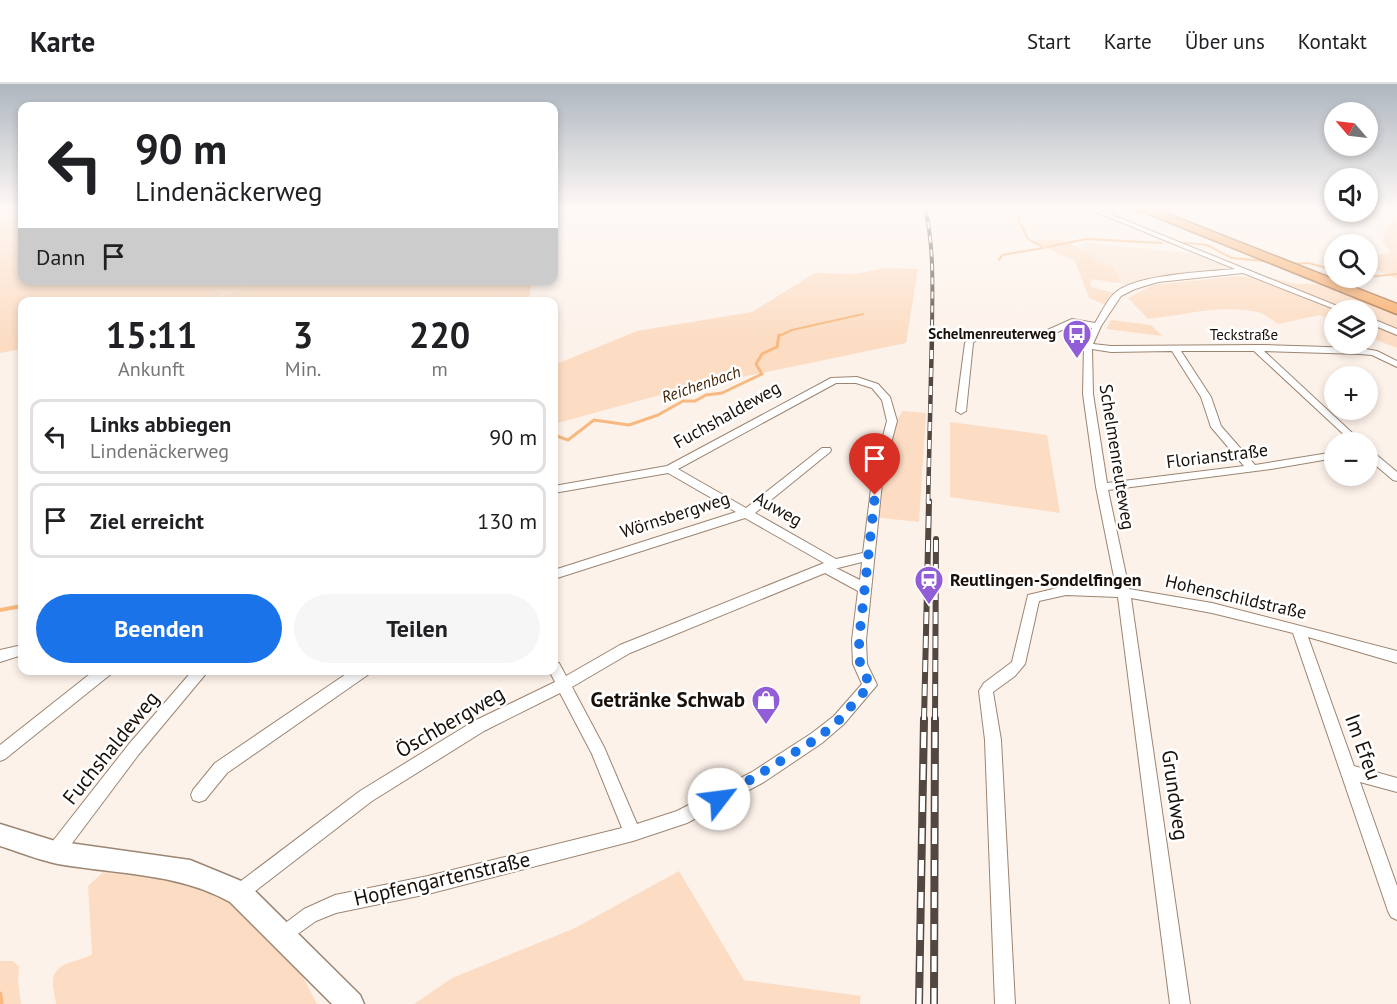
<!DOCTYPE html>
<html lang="de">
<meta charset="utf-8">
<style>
body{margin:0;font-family:"PT Sans",sans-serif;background:#f6f6f6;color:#202124;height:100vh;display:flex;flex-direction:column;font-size:22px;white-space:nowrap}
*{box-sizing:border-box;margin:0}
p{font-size:20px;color:#757577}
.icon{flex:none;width:33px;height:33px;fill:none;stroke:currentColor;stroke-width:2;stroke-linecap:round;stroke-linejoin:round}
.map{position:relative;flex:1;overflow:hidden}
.details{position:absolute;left:18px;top:213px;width:540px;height:378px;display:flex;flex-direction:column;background:#fff;border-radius:12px;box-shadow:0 3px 9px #0003}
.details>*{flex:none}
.top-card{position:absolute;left:18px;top:18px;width:540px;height:183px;border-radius:12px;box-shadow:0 3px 9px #0003;background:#fff;color:#202124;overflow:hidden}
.needle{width:39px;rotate:298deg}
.controls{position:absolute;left:1324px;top:18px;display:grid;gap:12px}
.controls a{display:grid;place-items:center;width:54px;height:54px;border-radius:50%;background:#fff;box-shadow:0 3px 9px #0003;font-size:30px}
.pin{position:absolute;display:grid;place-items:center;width:51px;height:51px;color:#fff;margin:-62px -26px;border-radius:50% 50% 50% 0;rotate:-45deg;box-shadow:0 0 6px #0007}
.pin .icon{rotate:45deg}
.me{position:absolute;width:66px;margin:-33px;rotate:60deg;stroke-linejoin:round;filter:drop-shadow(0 0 4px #0008)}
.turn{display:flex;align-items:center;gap:21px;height:126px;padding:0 18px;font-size:27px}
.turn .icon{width:78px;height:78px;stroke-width:2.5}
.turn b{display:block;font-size:42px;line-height:51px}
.then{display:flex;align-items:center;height:57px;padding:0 18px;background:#0003;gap:12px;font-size:22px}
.eta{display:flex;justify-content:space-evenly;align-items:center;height:102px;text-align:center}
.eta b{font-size:36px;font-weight:600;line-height:42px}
.primary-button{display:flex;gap:12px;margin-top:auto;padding:12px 18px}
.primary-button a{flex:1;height:69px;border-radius:36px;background:#1a73e8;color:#fff;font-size:24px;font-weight:600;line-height:69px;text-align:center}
.primary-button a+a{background:#f6f6f6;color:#202124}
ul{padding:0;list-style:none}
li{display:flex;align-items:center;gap:18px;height:75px;margin:0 12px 9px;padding:0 6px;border:3px solid #e0e0e0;border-radius:12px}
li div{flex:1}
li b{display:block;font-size:22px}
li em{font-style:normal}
header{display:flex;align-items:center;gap:36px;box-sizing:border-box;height:84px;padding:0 30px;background:#fff;border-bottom:2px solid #e0e0e0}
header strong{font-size:28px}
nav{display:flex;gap:33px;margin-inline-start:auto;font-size:21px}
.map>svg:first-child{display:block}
.built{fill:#fae7d6}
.green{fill:#fcddc4}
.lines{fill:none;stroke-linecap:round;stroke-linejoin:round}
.stream-far3{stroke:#f8b981;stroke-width:2}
.stream-far2{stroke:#f8b981;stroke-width:3}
.stream-far1{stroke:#f8b981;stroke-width:4}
.stream{stroke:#f8b981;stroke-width:5}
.street-casing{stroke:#9c8571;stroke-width:2}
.secondary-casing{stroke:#9c8571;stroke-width:3}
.highway-casing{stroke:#a97649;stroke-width:3}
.street{fill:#fff;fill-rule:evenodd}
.secondary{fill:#fff;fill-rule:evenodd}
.highway{fill:#f7ad6b;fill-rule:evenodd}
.rail-far3-casing{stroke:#524841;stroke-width:4}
.rail-far2-casing{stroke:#524841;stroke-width:4.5}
.rail-far1-casing{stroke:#524841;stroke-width:6}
.rail-casing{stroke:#524841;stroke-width:8}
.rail-far3{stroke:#fff;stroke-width:2;stroke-dasharray:7;stroke-linecap:butt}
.rail-far2{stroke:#fff;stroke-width:3;stroke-dasharray:9;stroke-linecap:butt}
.rail-far1{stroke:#fff;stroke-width:4;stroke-dasharray:12;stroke-linecap:butt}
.rail{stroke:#fff;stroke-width:5;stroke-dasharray:16;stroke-linecap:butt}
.route{stroke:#1a73e8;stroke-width:10;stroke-dasharray:0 18}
.labels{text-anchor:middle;stroke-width:5;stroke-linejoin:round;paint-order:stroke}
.far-poi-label{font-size:15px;font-weight:bold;fill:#191009;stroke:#fff;text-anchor:end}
.far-street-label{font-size:15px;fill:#191009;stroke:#fff}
.far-water-label{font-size:16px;font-style:italic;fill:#412303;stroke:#fff}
.street-label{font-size:18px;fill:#191009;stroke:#fff}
.poi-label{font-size:18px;font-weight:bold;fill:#191009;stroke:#fff;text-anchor:start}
.near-poi-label{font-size:21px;font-weight:bold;fill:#191009;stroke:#fff;text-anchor:end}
.near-street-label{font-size:21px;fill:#191009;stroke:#fff}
</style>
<header>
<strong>Karte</strong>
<nav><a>Start</a><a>Karte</a><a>Über uns</a><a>Kontakt</a></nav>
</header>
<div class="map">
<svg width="1397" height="920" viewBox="0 0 1397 920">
<rect width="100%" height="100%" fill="#fdf2ea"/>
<polygon class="built" points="1088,159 1191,169 1222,181 1223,188 1155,194 1129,203 1118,199 1120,195 1112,182 1096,177 1094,171 1076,161"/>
<g class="green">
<polygon points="0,124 22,124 22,196 260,197 253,200 262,196 532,197 529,215 207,217 245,203 204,217 22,218 22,265 0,269"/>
<polygon points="1397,137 1397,195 1368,182 1368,174 1391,168 1382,158 1388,141"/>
<polygon points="1059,155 1094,171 1096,177 1112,182 1120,195 1118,199 1091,195 1090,200 1091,203 1118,210 1106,221 1089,214 1075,177 1031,157"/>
<polygon points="885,184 918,185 906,259 671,308 554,340 554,281 637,247 752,228 815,189 855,190"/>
<path d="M1258 191C1270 193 1281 197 1292 199 1308 202 1328 196 1339 211L1337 204 1397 230V247L1368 235V226H1346Z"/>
<path d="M1238 192 1252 194 1337 226 1335 239 1320 231 1278 240C1272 236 1264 229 1257 228 1221 220 1184 231 1148 235L1128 214 1153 201Z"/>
<polygon points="1111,236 1151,241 1162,252 1106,245"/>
<polygon points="1368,238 1397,250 1397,264 1368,253"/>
<polygon points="903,327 926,329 919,438 873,433 895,338"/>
<polygon points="950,338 1047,351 1060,429 950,413"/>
<path d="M114 778 190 788 282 852 317 920H56C55 913 52 902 53 895 56 877 80 878 92 870L88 802Z"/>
<polygon points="679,787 744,896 861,912 860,920 414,920 452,894 575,844"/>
<polygon points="0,877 13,877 19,883 18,897 21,920 0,920"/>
</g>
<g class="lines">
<g class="stream-far3">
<polyline points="1024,124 1018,135 1028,155 1044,164"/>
<polyline points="581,126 595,124"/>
<polyline points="1176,158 1207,161 1232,174 1274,178"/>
<polyline points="1047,163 1086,155 1162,159"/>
<polyline points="999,176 1002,171 1043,164"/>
<polyline points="1290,180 1308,179 1335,186"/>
<polyline points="1368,193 1397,190"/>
<polyline points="779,252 792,246 863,230"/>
</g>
<polyline class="stream-far2" points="554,351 568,356 594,336 629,341 658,331 683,317 695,317 706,311 722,309 762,290 756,280 762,270 777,263 779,251"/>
<polyline class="stream-far1" points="0,526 22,522"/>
<polyline class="stream" points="0,910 1,920"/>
<g class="street-casing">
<g id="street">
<path d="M1086 124H1095L1347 226H1337L1243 189 1158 198 1135 205 1121 212 1101 242 1093 260 1111 262 1264 261 1360 264 1377 267 1397 277V283L1372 271 1360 270 1264 267 1362 358H1352L1254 267H1181L1211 313 1221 342 1255 381 1335 368V374L1271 385 1108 406 1129 505 1212 519 1397 567V579L1308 553 1354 682 1397 694V708L1360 698 1397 802V836L1391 833 1388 827 1293 549 1212 529 1131 514 1190 920H1170L1118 513 1066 511 1039 517 1025 580 1015 592 993 608 1001 656 1015 920H995L985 656 979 607 984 599 1012 578 1028 511 1066 502 1116 503 1096 403 1083 310 1084 262 1092 244 1073 241 1044 254 977 255 973 259 966 327 961 330 956 327 965 259 972 250 975 249 1043 248 1072 235 1095 239C1101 230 1107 215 1116 208 1138 190 1206 188 1235 185ZM1092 265 1111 268 1172 267 1201 313 1211 343 1244 382 1107 399 1093 310Z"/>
<polygon points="1368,233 1397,245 1397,251 1368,239"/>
<path d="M857 293 878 300 890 313 897 337 883 389 866 556 867 580 877 601 844 640 822 659 764 698 687 739 633 757 428 810 336 829 316 837 282 861 276 858 273 852 276 846 304 825 335 811 428 792 622 744 592 670 560 609 484 647 372 717 245 815 239 818 233 815 230 809 233 803 360 707 474 637 555 598 549 586H554V578L559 579 566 592 620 561 824 479 745 434 554 495V486L736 428 668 389 554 409V402L667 382 831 294ZM836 299H856L872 304 882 316 887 337 873 389 863 469 836 475 755 429 830 368 831 366 830 364H822L746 424 678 385ZM862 478 860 496 836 484H838ZM825 489 858 507 852 556 853 580 862 600 834 632 812 649 752 688 677 727 637 740 604 663 572 603 630 569Z"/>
<polygon points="1368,366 1372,367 1397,388 1397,397 1393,396 1368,375"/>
<polygon points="22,561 22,571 0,578 0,566"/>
<polygon points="95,586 113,586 111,590 5,675 0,677 0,661"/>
<polygon points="193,586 209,586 139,670 61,774 55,776 49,774 47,768 49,762 129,660"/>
<polygon points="352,586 371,586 369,590 227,689 205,716 199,718 193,716 191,711 193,706 215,679"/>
</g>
</g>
<g class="secondary-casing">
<path id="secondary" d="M0 740 55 757 190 776 234 794 248 800 360 911 364 920H332L230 818C179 789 115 790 58 780 39 776 19 768 0 762Z"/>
</g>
<g class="highway-casing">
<polygon id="highway" points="1134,124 1152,124 1397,220 1397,230"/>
</g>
<use href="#street" class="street"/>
<use href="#secondary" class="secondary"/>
<use href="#highway" class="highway"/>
<g class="rail-far3-casing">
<path id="rail-far3" d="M925 124C935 166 932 209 932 252"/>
</g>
<g class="rail-far2-casing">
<polyline id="rail-far2" points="928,419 932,251"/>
</g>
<g class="rail-far1-casing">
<g id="rail-far1">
<polyline points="924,636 929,417"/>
<polyline points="935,636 936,455"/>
</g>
</g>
<g class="rail-casing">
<g id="rail">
<polyline points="919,920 924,635"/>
<polyline points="934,920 935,635"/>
</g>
</g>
<use href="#rail-far3" class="rail-far3"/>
<use href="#rail-far2" class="rail-far2"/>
<use href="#rail-far1" class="rail-far1"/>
<use href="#rail" class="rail"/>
</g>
<linearGradient id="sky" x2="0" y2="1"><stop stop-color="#aeb6bf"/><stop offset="0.49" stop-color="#fef9f6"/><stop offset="1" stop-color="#fef9f6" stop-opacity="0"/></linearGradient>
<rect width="1397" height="253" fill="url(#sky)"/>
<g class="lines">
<polyline class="route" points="719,715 818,654 839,636 870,601 860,580 859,556 875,411"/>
</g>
<defs>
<g id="bus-pin" transform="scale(1.5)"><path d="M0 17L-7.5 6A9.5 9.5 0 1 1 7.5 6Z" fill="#915ed7" stroke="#fff"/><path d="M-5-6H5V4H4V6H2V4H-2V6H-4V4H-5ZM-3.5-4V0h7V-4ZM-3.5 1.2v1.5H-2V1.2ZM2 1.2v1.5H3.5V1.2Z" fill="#fff"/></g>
<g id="station-pin" transform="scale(1.5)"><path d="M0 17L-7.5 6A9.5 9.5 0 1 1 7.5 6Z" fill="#915ed7" stroke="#fff"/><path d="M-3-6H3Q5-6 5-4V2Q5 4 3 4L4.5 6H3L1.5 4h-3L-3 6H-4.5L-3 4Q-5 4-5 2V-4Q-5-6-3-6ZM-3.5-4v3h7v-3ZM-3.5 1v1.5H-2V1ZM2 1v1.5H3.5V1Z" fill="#fff"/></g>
<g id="shop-pin" transform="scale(1.5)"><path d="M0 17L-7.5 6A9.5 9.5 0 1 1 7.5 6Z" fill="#915ed7" stroke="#fff"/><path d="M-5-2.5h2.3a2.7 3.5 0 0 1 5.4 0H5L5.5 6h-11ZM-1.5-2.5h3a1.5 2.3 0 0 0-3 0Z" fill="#fff"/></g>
</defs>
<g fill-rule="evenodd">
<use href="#bus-pin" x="1077" y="250"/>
<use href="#station-pin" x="929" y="496"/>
<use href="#shop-pin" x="766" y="616"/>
</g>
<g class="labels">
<g class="far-poi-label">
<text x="1056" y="255">Schelmenreuterweg</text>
</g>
<g class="far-street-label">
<text x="1244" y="256">Teckstraße</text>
</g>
<g class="far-water-label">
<text transform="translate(701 300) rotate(-19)" y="6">Reichenbach</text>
</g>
<g class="street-label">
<text transform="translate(727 331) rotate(-29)" y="6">Fuchshaldeweg</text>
<text transform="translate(1217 372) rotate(-7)" y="6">Florianstraße</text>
<text transform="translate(1117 373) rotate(81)" y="6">Schelmenreuteweg</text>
<text transform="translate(778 425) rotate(29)" y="6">Auweg</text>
<text transform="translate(675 431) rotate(-18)" y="6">Wörnsbergweg</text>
<text transform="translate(1236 513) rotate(13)" y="6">Hohenschildstraße</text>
</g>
<g class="poi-label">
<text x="950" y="502">Reutlingen-Sondelfingen</text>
</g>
<g class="near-poi-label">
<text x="745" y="623">Getränke Schwab</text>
</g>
<g class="near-street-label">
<text transform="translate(450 638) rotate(-30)" y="7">Öschbergweg</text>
<text transform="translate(1363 663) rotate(70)" y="7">Im Efeu</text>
<text transform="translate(111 664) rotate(-51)" y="7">Fuchshaldeweg</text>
<text transform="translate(1175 711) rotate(82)" y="7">Grundweg</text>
<text transform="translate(442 795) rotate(-13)" y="7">Hopfengartenstraße</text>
</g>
</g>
</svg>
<div class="controls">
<a><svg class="needle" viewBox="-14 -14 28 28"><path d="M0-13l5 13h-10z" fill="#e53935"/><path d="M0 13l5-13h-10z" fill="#757577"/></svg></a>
<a><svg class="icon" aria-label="sound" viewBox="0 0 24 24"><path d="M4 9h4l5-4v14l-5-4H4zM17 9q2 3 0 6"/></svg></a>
<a><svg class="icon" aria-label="search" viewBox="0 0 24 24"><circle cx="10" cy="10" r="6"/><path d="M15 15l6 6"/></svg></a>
<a><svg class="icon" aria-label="layers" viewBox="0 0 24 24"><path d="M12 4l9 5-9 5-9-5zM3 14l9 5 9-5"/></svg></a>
<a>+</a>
<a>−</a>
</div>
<div class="pin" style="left:875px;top:411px;background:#d93025"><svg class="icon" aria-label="arrive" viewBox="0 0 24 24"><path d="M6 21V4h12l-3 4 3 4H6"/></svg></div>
<svg class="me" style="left:719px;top:715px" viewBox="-20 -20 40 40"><circle r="19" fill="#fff"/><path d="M0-13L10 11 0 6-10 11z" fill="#1a73e8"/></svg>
<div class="top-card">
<div class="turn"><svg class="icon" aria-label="left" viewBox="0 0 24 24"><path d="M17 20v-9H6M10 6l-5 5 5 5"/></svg><div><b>90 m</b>Lindenäckerweg</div></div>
<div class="then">Dann<svg class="icon" aria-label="arrive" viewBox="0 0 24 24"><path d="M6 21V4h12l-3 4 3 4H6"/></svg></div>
</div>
<section class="details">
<div class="eta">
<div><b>15:11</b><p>Ankunft</p></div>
<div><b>3</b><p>Min.</p></div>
<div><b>220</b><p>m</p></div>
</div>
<ul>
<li><svg class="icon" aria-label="left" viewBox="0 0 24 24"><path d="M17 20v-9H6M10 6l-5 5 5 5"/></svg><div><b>Links abbiegen</b><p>Lindenäckerweg</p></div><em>90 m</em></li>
<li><svg class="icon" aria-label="arrive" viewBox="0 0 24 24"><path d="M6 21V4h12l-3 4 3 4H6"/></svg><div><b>Ziel erreicht</b></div><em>130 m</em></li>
</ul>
<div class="primary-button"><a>Beenden</a><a>Teilen</a></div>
</section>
</div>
